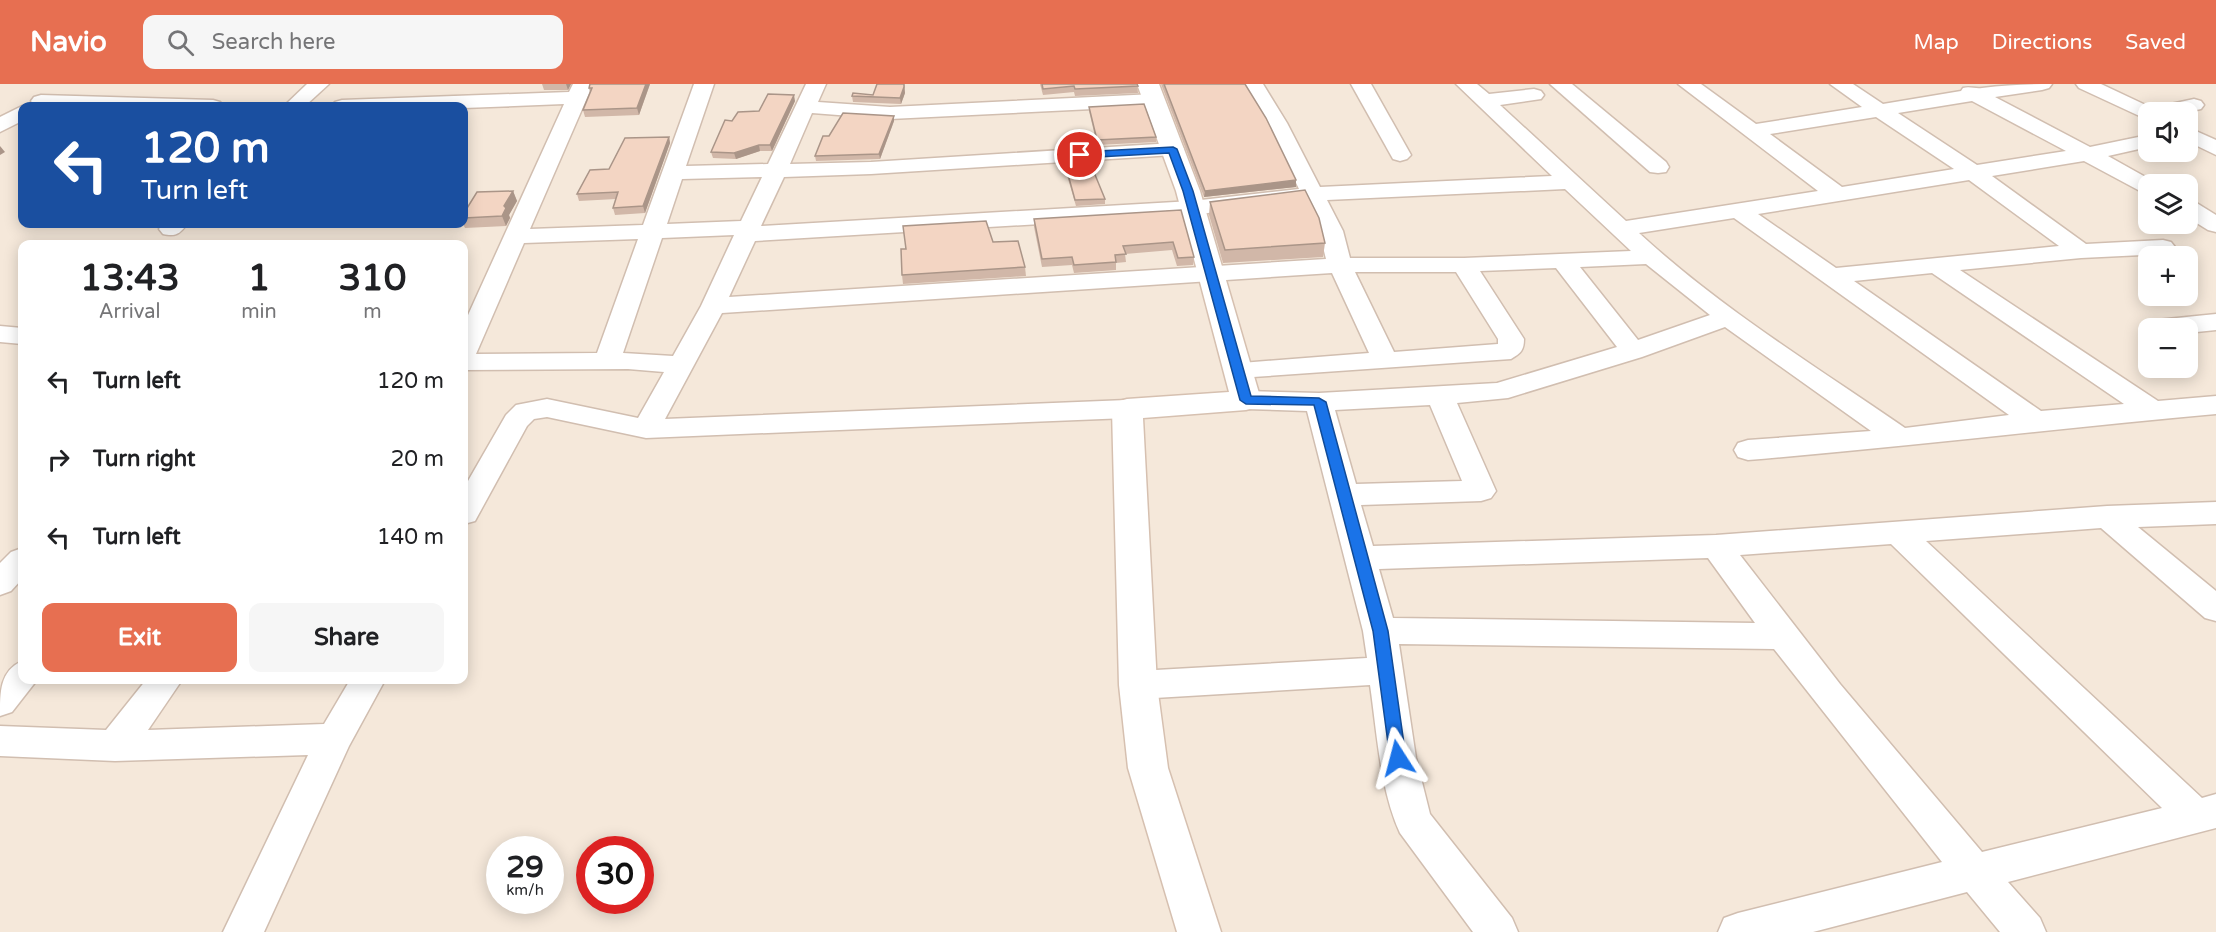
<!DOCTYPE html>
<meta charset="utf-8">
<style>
body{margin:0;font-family:"Varela Round",sans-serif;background:#f6f6f6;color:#202124;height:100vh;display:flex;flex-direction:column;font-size:22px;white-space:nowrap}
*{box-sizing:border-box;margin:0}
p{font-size:20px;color:#757577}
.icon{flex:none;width:33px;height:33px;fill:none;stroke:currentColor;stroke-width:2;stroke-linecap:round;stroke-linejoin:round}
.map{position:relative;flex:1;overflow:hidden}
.side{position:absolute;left:18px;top:156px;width:450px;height:444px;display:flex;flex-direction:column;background:#fff;border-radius:12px;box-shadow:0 3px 15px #0003}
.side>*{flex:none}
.banner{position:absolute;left:18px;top:18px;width:450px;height:126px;border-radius:12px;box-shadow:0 3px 15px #0003;background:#1a4fa0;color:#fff;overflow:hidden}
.tools{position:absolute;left:2138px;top:18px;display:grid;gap:12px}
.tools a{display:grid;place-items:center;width:60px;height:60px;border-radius:12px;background:#fff;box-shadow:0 3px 15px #0003;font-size:30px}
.speed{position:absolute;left:486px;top:752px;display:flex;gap:12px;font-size:30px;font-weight:700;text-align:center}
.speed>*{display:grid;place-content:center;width:78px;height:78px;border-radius:50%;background:#fff;box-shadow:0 3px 15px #0003;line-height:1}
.speed small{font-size:15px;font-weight:400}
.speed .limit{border:9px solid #d22;background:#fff;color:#111}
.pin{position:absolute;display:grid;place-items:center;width:51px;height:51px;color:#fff;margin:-26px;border:3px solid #fff;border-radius:50%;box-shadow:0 2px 6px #0007}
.me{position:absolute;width:66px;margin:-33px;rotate:351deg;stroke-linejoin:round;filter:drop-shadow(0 0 4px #0008)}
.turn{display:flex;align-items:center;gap:21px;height:126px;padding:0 24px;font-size:27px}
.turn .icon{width:78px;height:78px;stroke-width:2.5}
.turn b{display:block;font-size:42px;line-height:51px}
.eta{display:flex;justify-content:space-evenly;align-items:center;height:102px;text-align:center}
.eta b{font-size:36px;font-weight:700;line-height:42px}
.primary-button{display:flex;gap:12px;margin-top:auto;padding:12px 24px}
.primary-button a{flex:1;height:69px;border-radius:12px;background:#e76f51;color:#fff;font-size:24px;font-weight:700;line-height:69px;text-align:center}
.primary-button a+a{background:#f6f6f6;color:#202124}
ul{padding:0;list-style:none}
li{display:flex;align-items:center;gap:18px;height:78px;padding:0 24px}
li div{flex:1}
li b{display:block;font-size:22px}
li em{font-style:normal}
header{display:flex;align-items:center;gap:36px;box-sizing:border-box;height:84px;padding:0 30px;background:#e76f51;color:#fff}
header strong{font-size:28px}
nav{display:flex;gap:33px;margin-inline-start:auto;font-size:21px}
.search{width:420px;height:54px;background:#f6f6f6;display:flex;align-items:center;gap:15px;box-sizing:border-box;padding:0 21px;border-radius:12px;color:#757577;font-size:22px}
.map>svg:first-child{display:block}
.residential{fill:#f5e8da;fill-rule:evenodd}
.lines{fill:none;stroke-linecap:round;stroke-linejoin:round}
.street-casing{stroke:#d1beb0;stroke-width:3}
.secondary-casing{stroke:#d6c0b0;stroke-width:3}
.street{fill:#fff;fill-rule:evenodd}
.secondary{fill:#fff;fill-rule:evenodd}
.wall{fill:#d1b7a8}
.shaded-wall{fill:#aa9588}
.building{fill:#f3d5c3;stroke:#aa9588;stroke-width:1.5}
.route{fill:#1a73e8;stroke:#114b97;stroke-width:1.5}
</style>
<header>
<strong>Navio</strong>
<div class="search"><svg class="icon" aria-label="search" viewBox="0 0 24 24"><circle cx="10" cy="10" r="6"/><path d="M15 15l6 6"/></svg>Search here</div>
<nav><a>Map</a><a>Directions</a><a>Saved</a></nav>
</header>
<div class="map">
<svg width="2216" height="848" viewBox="0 0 2216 848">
<rect width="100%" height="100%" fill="#fdf6ec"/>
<path class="residential" d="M0 0H2216V848H0ZM22 22H464V140H22ZM2148 28H2187V68H2148ZM2148 100H2187V140H2148ZM22 160H464V596H22ZM2148 172H2187V212H2148ZM2148 244H2187V284H2148ZM500 765H550V816H500ZM590 765H640V816H590Z"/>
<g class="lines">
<g class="street-casing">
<g id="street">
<polygon points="307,0 329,0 305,22 284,22"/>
<path d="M573 0H593L530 145 643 141 694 0H714L686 82 768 80 806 0H826L818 18 890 23 1154 10 1161 12 1164 16 1161 20 1154 22 890 35 812 29 790 80 871 78 1173 59 1180 61 1184 65 1180 69 1173 71 871 90 784 93 761 142 1192 117 1299 105 1267 39 1243 0H1263L1287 39 1320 103 1552 92 1456 0H1477L1489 10 1534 5 1541 7 1544 11 1541 15 1500 21 1626 137 1818 107 1678 0H1701L1756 40 1862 23 1830 0H1853L1883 20 1961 7 1963 4C1970 2 1975 5 1982 4 2006 1 2028 0 2052 0L2049 4 2042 6 1995 13 2090 63 2148 51V63L2108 72 2158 100H2148V109L2140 107 2084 77 1992 92 2086 160 2163 156 2171 158 2175 163 2171 168 2163 170 2081 174 1960 186 2158 317 2216 312V330C2060 344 1904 363 1748 376L1738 373 1734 366 1738 359 1748 356 1871 347 1725 243 1642 273 1508 314 1457 319 1496 407 1491 414 1481 417 1361 421 1373 462 1716 451 2107 422 2216 418V440L2138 443 2216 507V537L2205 534 2101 444 1926 457 2202 714 2216 710V744L2008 798 2040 834 2046 848H2000L1967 808 1813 848H1718L1724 834 1738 829 1942 778 1774 565 1399 560 1416 674 1430 730 1512 834 1518 848H1473L1400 749C1380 706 1377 648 1370 601L1138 615 1126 611 1121 601 1126 591 1138 587 1367 574 1363 547 1307 327 1246 325 1236 322 1232 316 1236 310 1246 307 1319 309 1497 299 1617 263 1556 184 1480 187 1524 255C1524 266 1521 269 1511 275L1238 294 1229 292 1225 286 1229 280 1369 269 1332 189 722 229 665 335 1127 316 1137 319 1141 325 1137 331 1127 334 646 354 547 333 534 335 527 342 475 437 464 440V404L506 331 516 321 547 315 638 334 664 288 628 285 464 286V240L564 20 464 24 332 22 335 18 342 16 569 8ZM1972 17 2066 67 1977 81 1898 29ZM1876 33 1954 85 1842 103 1770 50ZM762 93 741 137 667 140 682 95ZM1969 96 2059 162 1836 184 1758 130ZM1565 105 1631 167 1464 174H1350L1343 147 1327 116ZM1305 117 1319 147 1326 175 729 213 755 157 1192 131ZM1734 134 2009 331 1905 344C1815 282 1719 223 1639 149ZM734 151 701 222 673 272 623 269 662 154ZM638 155 597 269 476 270 524 159ZM1646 180 1710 231 1638 256 1580 183ZM1355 188H1456L1498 255V260L1394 268ZM1932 189 2124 320 2041 327 1854 197ZM1430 321 1462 397 1356 400 1335 326ZM1891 460 2162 724 1982 768 1840 600 1740 471ZM1708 474 1755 539 1393 534 1379 485Z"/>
<polygon points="1351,0 1371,0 1411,71 1407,75 1400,77 1393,75"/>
<polygon points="1550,0 1572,0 1666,78 1669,83 1666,88 1658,89 1650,88"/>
<polygon points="2076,0 2101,0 2152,24 2194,15 2201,17 2204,21 2201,25 2187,28 2148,28 2148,36 2079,4"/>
<polygon points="41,11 213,16 220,18 223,22 34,21 31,17 34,13"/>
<polygon points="22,22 24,22 22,37 0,48 0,33"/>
<polygon points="2187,43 2216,56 2216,71 2187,57"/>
<polygon points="2187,116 2195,118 2216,131 2216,148 2208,146 2187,133"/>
<path d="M163 140H187C180 150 175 153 163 150L159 145Z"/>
<polygon points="2216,230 2216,246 2187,249 2187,244 2148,244 2148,249 2144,244 2148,239 2157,236"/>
<polygon points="0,242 22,244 22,260 0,258"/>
<polygon points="22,464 22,495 11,507 0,511 0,479 11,468"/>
<path d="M22 577V596H37L12 628 0 632C0 607 0 587 22 577Z"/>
<polygon points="146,596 182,596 148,646 324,640 350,596 385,596 349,662 264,848 223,848 308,671 115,677 0,672 0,642 106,646"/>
</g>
</g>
<g class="secondary-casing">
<polygon id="secondary" points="1137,0 1159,0 1200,107 1261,316 1257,323 1246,326 1143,334 1157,601 1168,684 1221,848 1177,848 1128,684 1119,601 1112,325 1116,318 1127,315 1229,308 1176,107"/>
</g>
<use href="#street" class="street"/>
<use href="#secondary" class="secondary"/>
</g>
<g class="wall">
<polygon points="542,0 571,0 568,6 544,6"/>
<polygon points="650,0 639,31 585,33 583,26 590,9 589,4"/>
<polygon points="877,0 904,0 905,9 901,20 853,18 852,12 873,11"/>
<polygon points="1040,0 1137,0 1138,9 1075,12 1074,8 1043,11"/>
<polygon points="1161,0 1245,0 1296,96 1296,103 1204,113"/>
<polygon points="795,17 772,67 760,67 736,75 713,74 711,68 732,37 759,27"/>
<polygon points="1089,23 1156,53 1156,58 1097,61 1089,27"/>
<polygon points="894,32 894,37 880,75 816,77 815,72 829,52"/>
<polygon points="669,53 670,59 645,129 615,131 613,124 616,115 579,117 577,110 609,85"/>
<polygon points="1066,83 1105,115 1105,120 1076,122 1066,88"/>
<polygon points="513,107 517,117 509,131 510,134 506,142 465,144 463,140 464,129"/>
<polygon points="1210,118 1325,159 1323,173 1223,179 1209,131"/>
<polygon points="1181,126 1194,173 1193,181 1177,182 1172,166 1125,170 1126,178 1116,179 1116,186 1074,189 1072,181 1042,183 1034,143 1034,135"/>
<polygon points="993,158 1025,183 1026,192 903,200 902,191"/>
</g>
<g class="shaded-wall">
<polygon points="566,0 571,0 568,6"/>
<polygon points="646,0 650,0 639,31 637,24"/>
<polygon points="904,0 905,9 901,20 900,14"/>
<polygon points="794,11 795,17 772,67 770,61"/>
<polygon points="894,32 894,37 880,75 879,70"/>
<polygon points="669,53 670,59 645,129 643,122"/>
<polygon points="759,61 760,67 736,75 734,69"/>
<polygon points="0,62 5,68 0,71"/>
<polygon points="1296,96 1296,103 1204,113 1205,107"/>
<polygon points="513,107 517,117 509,131 510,134 506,142 502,132 504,122"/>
</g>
<g class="building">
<polygon points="590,0 646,0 637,24 583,26 592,4 589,4"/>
<polygon points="877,0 904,0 904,3 900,14 852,12 853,9 873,11"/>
<polygon points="1042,0 1137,0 1138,2 1075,5 1074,2 1043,5"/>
<polygon points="1164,0 1245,0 1266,34 1296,96 1205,107"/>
<polygon points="768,10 794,11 770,61 759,61 734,69 711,68 725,36 732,37 738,28 759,27"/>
<polygon points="1144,20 1156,53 1097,56 1089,23"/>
<polygon points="843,29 894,32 879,70 815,72 823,52 829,52"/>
<polygon points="669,53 643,122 613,124 618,108 577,110 590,86 609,85 625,54"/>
<polygon points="1091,81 1105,115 1075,116 1066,83"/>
<polygon points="1305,106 1319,134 1325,159 1225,166 1210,118"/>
<polygon points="513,107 504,122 506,124 502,132 464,134 464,129 477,108"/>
<polygon points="1181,126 1194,173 1178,174 1173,158 1123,162 1126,170 1115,171 1116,178 1074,181 1072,173 1042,175 1034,135"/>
<polygon points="986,137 993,158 1018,157 1025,183 902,191 901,165 906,165 903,142"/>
</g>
<polygon class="route" points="1173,63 1177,65 1193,107 1251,312 1319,314 1326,318 1388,547 1406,674 1404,679 1398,681 1392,679 1390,674 1373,547 1314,321 1246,320 1240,316 1183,107 1169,69 1080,74 1075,71 1080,68"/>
</svg>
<div class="tools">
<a><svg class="icon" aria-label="sound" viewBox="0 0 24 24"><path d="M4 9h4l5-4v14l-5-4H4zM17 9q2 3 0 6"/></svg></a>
<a><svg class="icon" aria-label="layers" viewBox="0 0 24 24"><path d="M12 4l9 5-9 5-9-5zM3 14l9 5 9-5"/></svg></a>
<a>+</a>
<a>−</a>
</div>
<div class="speed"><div>29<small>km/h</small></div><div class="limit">30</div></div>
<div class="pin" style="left:1080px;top:71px;background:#d93025"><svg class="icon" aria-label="arrive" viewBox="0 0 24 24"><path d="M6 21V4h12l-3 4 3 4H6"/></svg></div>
<svg class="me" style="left:1398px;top:674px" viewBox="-20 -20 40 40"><path d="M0-17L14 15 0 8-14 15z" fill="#1a73e8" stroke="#fff" stroke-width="4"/></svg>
<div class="banner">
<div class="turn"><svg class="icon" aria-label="left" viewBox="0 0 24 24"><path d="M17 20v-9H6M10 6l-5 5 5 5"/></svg><div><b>120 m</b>Turn left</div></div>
</div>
<section class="side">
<div class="eta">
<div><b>13:43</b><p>Arrival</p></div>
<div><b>1</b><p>min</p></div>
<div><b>310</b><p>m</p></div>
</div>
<ul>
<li><svg class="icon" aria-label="left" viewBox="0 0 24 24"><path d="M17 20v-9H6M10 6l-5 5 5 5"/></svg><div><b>Turn left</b></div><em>120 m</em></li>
<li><svg class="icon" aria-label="right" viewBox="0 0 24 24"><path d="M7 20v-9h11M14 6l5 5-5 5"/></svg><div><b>Turn right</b></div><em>20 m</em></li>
<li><svg class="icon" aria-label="left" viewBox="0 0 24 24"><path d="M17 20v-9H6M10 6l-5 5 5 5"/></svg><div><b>Turn left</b></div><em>140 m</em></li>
</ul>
<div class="primary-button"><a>Exit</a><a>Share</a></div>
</section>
</div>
